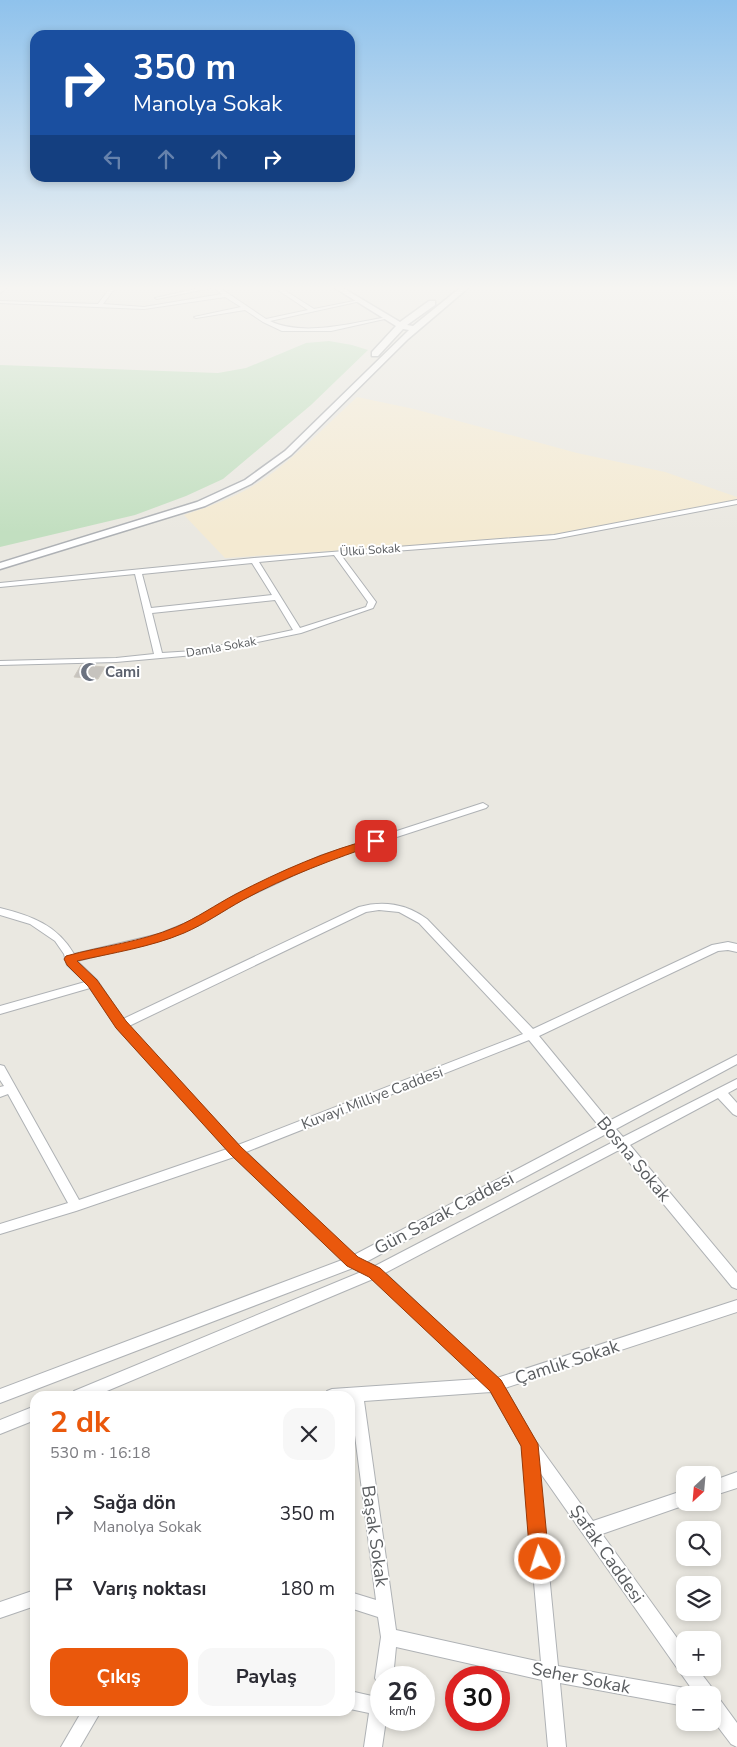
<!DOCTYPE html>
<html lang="tr">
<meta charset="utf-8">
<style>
body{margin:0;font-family:"Nunito Sans",sans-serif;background:#f7f7f7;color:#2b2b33;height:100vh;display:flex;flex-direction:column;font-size:19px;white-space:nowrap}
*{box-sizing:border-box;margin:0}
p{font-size:16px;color:#7c7c81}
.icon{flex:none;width:28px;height:28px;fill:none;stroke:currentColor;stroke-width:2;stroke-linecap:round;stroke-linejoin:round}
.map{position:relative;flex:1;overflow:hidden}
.sheet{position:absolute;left:30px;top:1391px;width:325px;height:325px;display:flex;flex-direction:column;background:#fff;border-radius:15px;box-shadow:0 2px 8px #0003}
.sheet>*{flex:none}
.guide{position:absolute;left:30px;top:30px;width:325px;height:152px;border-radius:15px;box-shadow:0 2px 8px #0003;background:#1a4fa0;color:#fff;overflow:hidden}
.needle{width:32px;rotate:206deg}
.buttons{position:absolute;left:676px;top:1466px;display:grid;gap:10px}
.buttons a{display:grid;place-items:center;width:45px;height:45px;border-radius:10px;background:#fff;box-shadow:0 2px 8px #0003;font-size:25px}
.speed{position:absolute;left:370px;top:1666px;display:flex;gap:10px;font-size:25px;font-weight:700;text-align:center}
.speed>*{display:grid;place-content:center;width:65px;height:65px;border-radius:50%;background:#fff;box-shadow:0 2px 8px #0003;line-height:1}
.speed small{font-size:12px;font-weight:400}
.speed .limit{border:8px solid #d22;background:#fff;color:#111}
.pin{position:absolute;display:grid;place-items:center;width:42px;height:42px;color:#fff;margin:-21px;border-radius:10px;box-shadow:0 2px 8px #0006}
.me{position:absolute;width:55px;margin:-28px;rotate:355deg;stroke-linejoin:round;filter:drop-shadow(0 0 4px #0008)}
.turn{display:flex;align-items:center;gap:18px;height:105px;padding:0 20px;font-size:22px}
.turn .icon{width:65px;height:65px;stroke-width:2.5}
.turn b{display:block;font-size:35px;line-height:42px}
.lanes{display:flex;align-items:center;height:48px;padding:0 20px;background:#0003;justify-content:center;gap:25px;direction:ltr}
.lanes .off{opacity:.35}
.round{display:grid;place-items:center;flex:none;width:52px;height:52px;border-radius:15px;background:#f7f7f7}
.head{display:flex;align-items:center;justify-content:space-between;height:85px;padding:0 20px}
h1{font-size:30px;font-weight:700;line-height:38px;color:#ea580c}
.button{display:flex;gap:10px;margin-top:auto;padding:10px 20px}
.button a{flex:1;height:58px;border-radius:15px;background:#ea580c;color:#fff;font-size:20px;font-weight:700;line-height:58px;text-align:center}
.button a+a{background:#f7f7f7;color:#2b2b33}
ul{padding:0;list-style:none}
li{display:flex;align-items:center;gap:15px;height:75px;padding:0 20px}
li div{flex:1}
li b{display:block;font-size:19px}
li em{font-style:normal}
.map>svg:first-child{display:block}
.green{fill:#c2dfc0}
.sand{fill:#f4ead2}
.building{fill:#c6c3be;stroke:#cec9c0}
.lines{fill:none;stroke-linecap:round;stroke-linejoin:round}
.street-casing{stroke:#afb2b5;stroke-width:2}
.secondary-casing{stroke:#aeb1b5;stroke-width:3}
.street{fill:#fff;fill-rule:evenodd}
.secondary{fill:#fff;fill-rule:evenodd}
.route{fill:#ea580c;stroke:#983908}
.labels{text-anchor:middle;stroke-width:4;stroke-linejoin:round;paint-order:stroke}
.far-street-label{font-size:12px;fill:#5a5d60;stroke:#fff}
.worship-label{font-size:15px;font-weight:bold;fill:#5b616d;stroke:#fff;text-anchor:start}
.street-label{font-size:15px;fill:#5a5d60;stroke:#fff}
.near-street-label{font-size:18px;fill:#5a5d60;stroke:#fff}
</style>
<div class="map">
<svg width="737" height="1747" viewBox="0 0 737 1747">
<rect width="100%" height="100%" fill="#eae8e1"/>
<polygon class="green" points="329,341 352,345 368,350 311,405 223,479 186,496 135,515 0,547 0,365 218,373 246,368 306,343"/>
<path class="sand" d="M357 397 414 409 577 453 665 472 737 497V500L555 534 407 546 225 558 184 515C211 506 238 496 261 481 297 457 325 426 357 397Z"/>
<polygon class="building" points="81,665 105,667 98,679 74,677"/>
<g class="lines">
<g class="street-casing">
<g id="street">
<polygon points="1,288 6,288 0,293 0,289"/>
<path d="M110 288H115L103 304 144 307 222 294 214 288H220L266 319 308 310 275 288H281L314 309 359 300 361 301 270 321C303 337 352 323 387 317L389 318 331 331H282L263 322 245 310 196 318 194 317 241 307 225 297 144 309 0 303V301L98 304Z"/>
<polygon points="200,288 211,288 157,299 155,298"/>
<path d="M737 500V504L554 539 341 555 376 602 373 608 301 633 194 655 116 662 0 665V661L116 658 154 654 135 574 0 587V583L254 558 554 535ZM334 555 368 602 366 607 300 628 259 562ZM252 563 272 595 151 608 142 574ZM275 600 293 630 194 651 162 653 152 613Z"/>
<path d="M483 803 488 806 486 808 326 860 243 899 199 925 166 939 77 961 97 980 123 1019 359 907C383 900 407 904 427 919L533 1029 712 945 728 942 737 944V952L728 950 718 951 539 1036 609 1121 737 1055V1064L616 1129 623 1137 737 1079V1088L728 1093 737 1103V1116L733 1114 718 1098 630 1145 737 1273V1289L732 1287 619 1150 385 1273 497 1378 737 1300V1312L505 1388 534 1439 593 1521 685 1490V1502L691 1503 602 1534 685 1649V1668H697L713 1689 715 1696 718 1697 737 1723V1747L731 1744 712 1719V1695H696L539 1471 558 1666 685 1688 691 1691 693 1695H685V1706L560 1683 566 1747H548L542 1680 396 1647 393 1678H381V1685L378 1684 375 1678 381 1637 378 1617 350 1608V1592L376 1600 350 1396H325L327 1391 332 1389 479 1379 373 1279 95 1396H72L74 1391 361 1272 353 1268 0 1403V1389L342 1260 234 1157 76 1211 0 1234V1224L68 1203 8 1094 0 1097V1087L4 1086 0 1080V1065L4 1066 79 1200 227 1149 117 1028 90 988 0 1014V1006L85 982 67 965 64 954 55 941 30 924 0 915V908C32 916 57 925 74 954L159 934 191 921 235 895 320 856ZM379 910 399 912 419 923 523 1034 238 1145 129 1026 366 912ZM529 1040 599 1126 354 1255 246 1152ZM606 1134 613 1142 375 1266 366 1262ZM491 1392 522 1446 541 1662 396 1630 364 1401Z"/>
<polygon points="35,1406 35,1420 0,1434 0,1420"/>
<polygon points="737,1472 737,1488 712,1496 712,1481"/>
<polygon points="35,1590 35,1606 0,1618 0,1602"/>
<polygon points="381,1686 381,1720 386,1720 382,1747 364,1747 369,1713 350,1709 350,1691 372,1696 375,1689"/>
<polygon points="82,1711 101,1711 80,1747 61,1747"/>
</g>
</g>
<g class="secondary-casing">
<polygon id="secondary" points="335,288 343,288 400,322 429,301 435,301 435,305 407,325 413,326 460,288 468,288 408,339 291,455 251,484 205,506 0,569 0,563 197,502 245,480 285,451 409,330 403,329 378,356 372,356 372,352 396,326"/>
</g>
<use href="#street" class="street"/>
<use href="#secondary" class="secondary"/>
</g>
<linearGradient id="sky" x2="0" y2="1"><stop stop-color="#8fc2ec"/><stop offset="0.54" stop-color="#f6f5f2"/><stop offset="1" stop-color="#f6f5f2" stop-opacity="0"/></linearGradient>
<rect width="737" height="533" fill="url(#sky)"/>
<path class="route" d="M376 838 382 841 380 843C334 859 287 876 243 900 223 911 205 924 184 933 151 947 112 953 77 961L97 980 126 1021 241 1147 358 1257 380 1268 501 1380 538 1444 549 1559 546 1565 540 1568 533 1565 530 1559 521 1446 490 1391 369 1277 347 1266 231 1155 116 1028 88 986 67 965 64 959 66 956C102 946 141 942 176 927 197 918 215 905 236 894 280 871 328 850 376 838Z"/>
<defs>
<g id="mosque-bare" transform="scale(1.5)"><path d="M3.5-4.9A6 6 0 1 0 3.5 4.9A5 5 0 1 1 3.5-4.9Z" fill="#6b7280" stroke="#fff" stroke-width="2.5" paint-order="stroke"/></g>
</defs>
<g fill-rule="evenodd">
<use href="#mosque-bare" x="90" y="672"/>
</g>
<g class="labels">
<g class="far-street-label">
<text transform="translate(370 550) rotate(-4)" y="4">Ülkü Sokak</text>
<text transform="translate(221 647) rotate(-10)" y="4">Damla Sokak</text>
</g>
<g class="worship-label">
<text x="105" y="677">Cami</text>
</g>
<g class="street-label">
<text transform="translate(372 1098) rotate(-21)" y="5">Kuvayi Milliye Caddesi</text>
</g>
<g class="near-street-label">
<text transform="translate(634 1159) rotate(50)" y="6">Bosna Sokak</text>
<text transform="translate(444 1213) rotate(-28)" y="6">Gün Sazak Caddesi</text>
<text transform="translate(567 1362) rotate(-18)" y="6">Çamlık Sokak</text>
<text transform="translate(375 1536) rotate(82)" y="6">Başak Sokak</text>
<text transform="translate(607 1554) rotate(55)" y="6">Şafak Caddesi</text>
<text transform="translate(581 1678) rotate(11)" y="6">Seher Sokak</text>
</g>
</g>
</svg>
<div class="buttons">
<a><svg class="needle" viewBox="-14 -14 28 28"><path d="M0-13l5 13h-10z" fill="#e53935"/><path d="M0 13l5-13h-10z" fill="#7c7c81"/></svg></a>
<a><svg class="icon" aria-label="search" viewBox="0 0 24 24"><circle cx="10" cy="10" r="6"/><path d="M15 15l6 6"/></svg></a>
<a><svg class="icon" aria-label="layers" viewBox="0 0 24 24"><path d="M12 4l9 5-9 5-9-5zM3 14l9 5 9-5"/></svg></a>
<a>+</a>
<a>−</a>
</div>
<div class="speed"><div>26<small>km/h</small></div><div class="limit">30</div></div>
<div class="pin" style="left:376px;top:841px;background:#d93025"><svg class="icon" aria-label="arrive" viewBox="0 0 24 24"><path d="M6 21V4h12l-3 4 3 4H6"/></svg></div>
<svg class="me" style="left:540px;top:1559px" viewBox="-20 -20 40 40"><circle r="17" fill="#ea580c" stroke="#fff" stroke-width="3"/><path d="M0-11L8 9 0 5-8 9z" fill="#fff"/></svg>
<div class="guide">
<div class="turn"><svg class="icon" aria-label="right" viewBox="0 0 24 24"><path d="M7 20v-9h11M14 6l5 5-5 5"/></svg><div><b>350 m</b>Manolya Sokak</div></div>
<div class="lanes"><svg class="icon off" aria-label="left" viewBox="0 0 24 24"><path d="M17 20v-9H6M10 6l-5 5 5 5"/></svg><svg class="icon off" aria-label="ahead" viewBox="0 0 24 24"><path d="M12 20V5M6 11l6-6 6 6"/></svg><svg class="icon off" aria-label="ahead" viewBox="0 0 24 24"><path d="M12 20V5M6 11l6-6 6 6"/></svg><svg class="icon" aria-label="right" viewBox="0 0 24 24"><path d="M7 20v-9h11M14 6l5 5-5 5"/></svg></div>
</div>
<section class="sheet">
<div class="head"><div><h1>2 dk</h1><p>530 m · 16:18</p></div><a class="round"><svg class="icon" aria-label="close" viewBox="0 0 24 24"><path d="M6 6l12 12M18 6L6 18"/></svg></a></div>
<ul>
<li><svg class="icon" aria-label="right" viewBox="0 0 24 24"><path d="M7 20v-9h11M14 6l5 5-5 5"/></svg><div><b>Sağa dön</b><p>Manolya Sokak</p></div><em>350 m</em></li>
<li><svg class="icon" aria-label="arrive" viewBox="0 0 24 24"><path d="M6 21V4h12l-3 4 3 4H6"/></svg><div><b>Varış noktası</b></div><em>180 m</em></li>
</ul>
<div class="button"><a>Çıkış</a><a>Paylaş</a></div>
</section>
</div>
